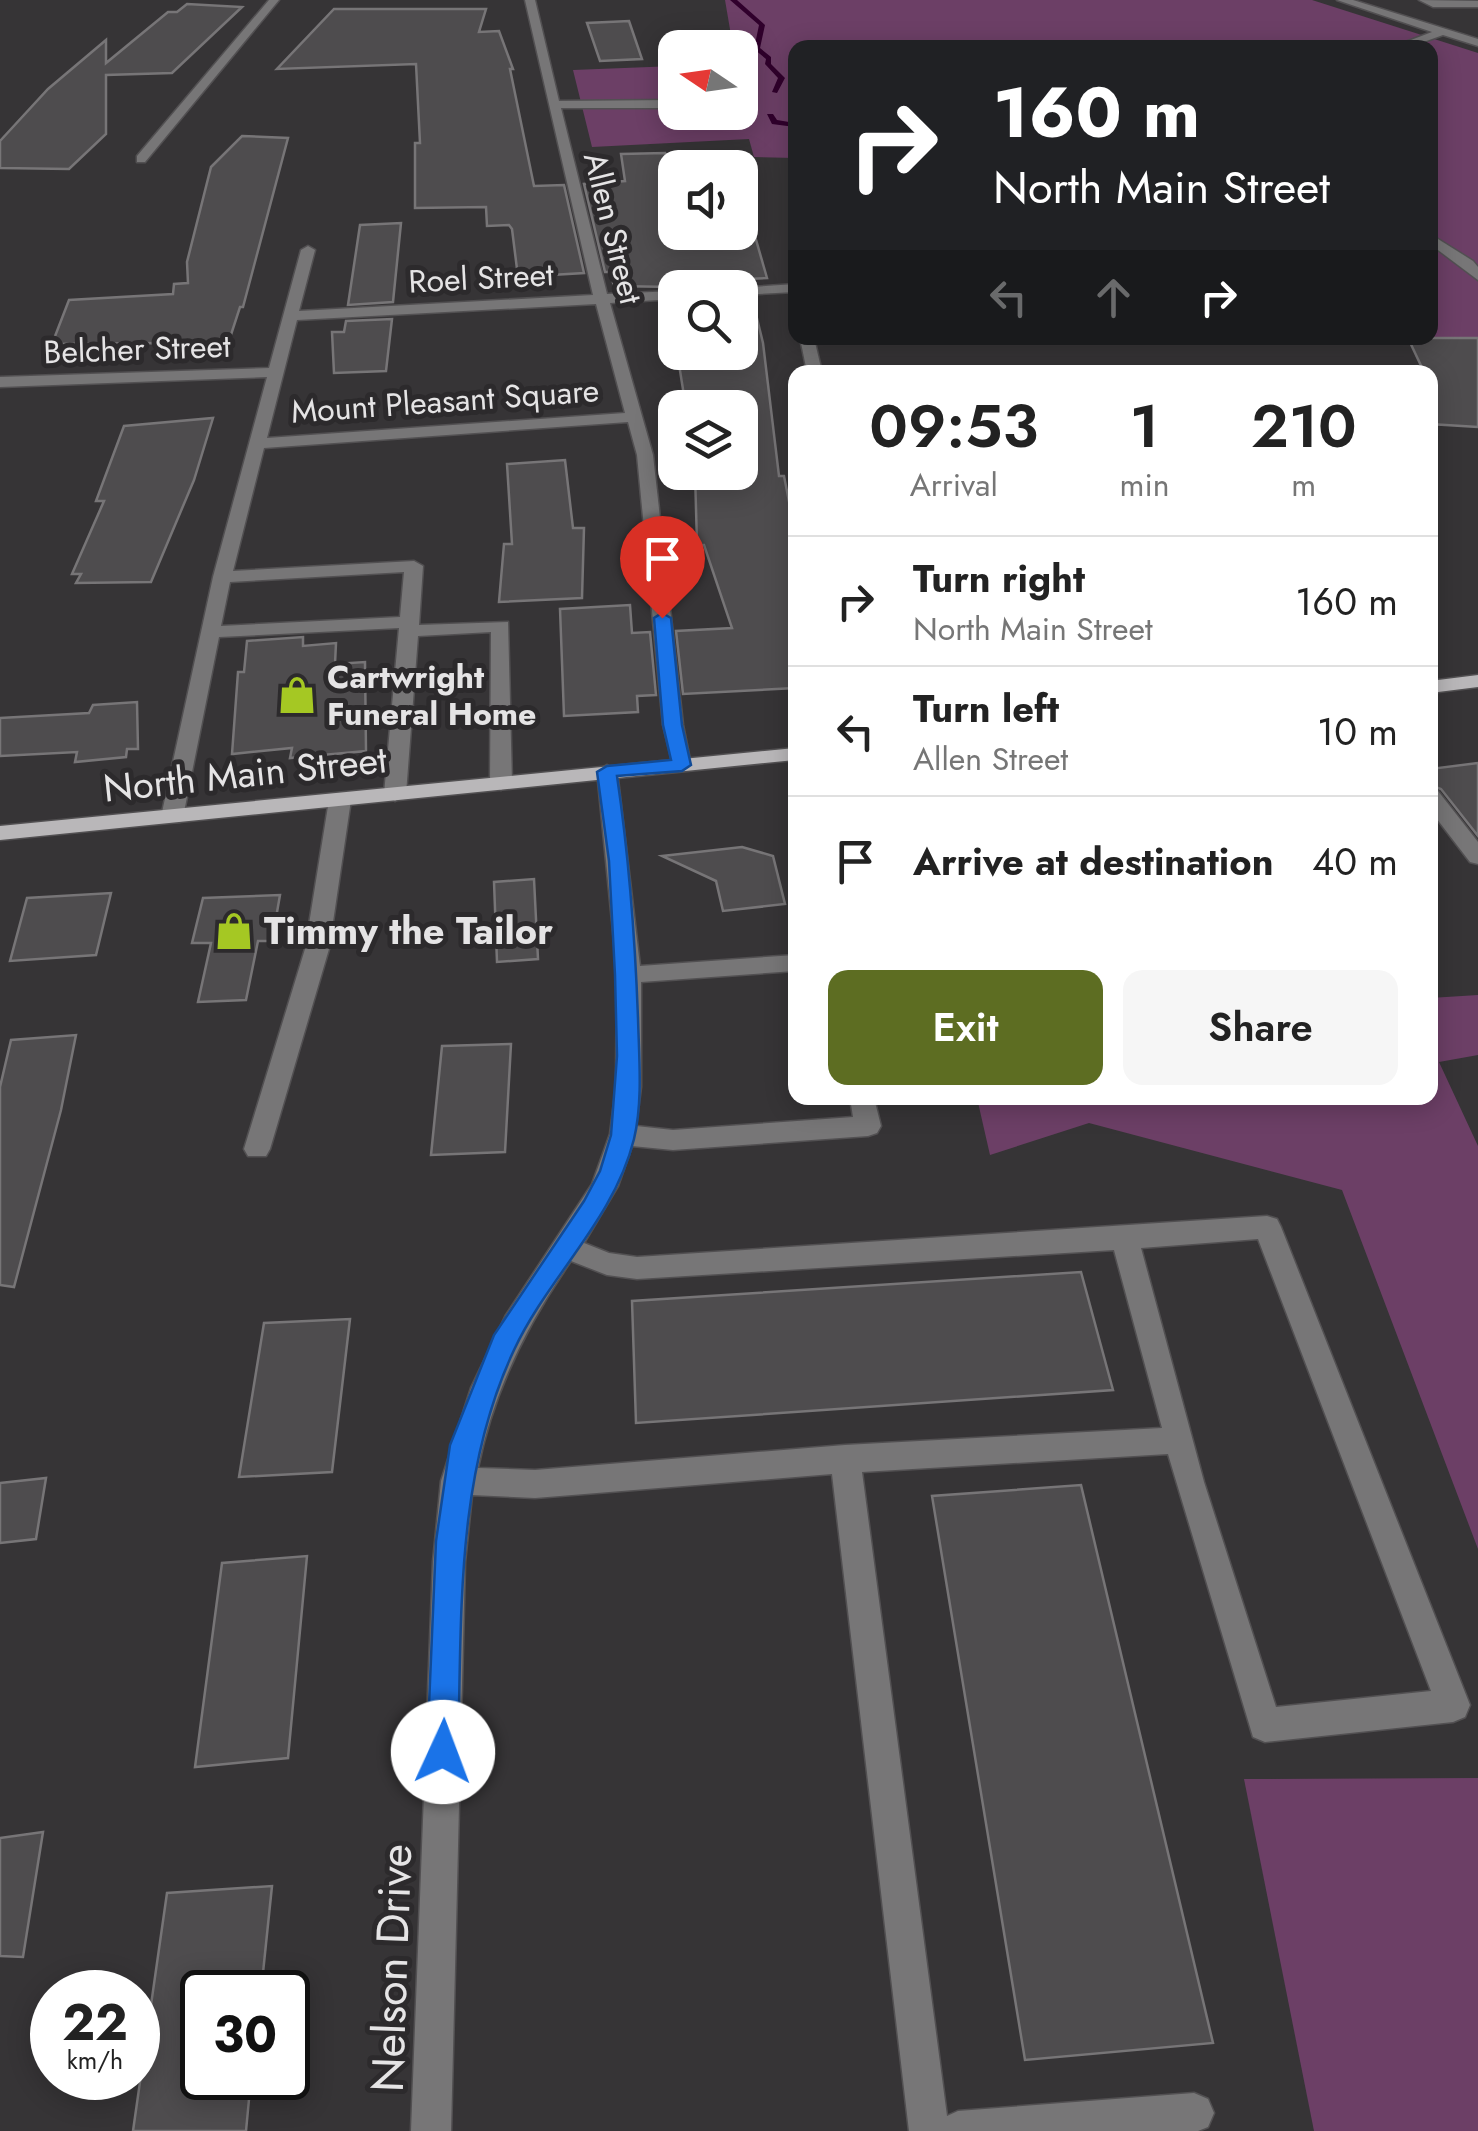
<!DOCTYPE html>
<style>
body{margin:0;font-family:Jost,sans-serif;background:#f6f6f6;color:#222;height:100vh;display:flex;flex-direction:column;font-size:38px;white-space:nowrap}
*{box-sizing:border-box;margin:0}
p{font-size:32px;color:#767676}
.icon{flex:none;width:55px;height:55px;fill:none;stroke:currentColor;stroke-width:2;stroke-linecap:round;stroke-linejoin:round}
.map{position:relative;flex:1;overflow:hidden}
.drawer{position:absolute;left:788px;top:365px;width:650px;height:740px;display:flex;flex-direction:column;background:#fff;border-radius:20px;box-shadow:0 5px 25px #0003}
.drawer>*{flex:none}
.hud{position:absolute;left:788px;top:40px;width:650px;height:305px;border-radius:20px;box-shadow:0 5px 25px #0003;background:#202124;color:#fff;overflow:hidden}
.needle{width:65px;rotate:283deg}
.tools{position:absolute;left:658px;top:30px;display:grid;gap:20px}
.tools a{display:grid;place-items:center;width:100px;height:100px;border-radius:20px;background:#fff;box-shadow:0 5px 25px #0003;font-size:50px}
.speed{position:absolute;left:30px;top:1970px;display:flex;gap:20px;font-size:50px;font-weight:700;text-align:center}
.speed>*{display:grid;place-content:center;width:130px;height:130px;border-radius:50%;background:#fff;box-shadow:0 5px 25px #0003;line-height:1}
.speed small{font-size:25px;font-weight:400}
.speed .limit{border:5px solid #111;border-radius:15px;background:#fff;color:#111}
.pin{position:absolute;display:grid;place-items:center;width:85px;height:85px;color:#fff;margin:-102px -42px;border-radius:50% 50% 50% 0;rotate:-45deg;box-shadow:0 0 10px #0007}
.pin .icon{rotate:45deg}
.me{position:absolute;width:110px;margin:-55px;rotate:2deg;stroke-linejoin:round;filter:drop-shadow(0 0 8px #0008)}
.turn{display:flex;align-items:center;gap:35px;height:210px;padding:0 40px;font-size:45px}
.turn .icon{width:130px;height:130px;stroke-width:2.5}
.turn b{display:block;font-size:70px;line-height:85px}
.lanes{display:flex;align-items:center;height:95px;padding:0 40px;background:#0003;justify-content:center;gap:50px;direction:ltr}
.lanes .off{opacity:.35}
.eta{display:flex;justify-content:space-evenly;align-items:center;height:170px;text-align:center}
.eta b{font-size:60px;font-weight:600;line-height:70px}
.action{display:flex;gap:20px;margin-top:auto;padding:20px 40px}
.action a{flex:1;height:115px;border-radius:20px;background:#5d6d22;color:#fff;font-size:40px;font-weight:600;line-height:115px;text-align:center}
.action a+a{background:#f6f6f6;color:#222}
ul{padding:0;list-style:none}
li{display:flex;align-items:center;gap:30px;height:130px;padding:0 40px;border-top:2px solid #e0e0e0}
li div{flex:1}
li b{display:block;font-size:38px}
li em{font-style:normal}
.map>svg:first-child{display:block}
.green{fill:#6c3f66}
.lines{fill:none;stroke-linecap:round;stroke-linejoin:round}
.stream{fill:#30002c;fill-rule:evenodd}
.building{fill:#4e4c4e;stroke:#777577;stroke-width:2.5}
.minor-casing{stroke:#525052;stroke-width:3}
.major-casing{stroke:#525052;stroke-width:3}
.minor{fill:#777677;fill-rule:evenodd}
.major{fill:#b9b7b9;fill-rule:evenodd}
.route{fill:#1a73e8;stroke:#114b97;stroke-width:2.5}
.labels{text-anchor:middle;stroke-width:10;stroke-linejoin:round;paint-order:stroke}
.far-street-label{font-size:32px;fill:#e5e4e5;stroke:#2c2a2c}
.far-poi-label{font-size:32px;font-weight:bold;fill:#e5e4e5;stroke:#2c2a2c;text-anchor:start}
.street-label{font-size:38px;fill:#e5e4e5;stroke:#2c2a2c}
.poi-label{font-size:38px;font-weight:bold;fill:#e5e4e5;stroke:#2c2a2c;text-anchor:start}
.near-street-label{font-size:45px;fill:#e5e4e5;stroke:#2c2a2c}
</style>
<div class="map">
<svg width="1478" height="2131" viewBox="0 0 1478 2131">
<rect width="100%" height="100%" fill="#363436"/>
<g class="green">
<polygon points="725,0 1312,0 1478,53 1478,345 1330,338 1113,342 1113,338 1430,338 1430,48 795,48 795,158 754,157 749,139 592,147 573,70 675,66 675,112 740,112 740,48 733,47"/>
<polygon points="1478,995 1478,1055 1439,1062 1478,1146 1478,1549 1342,1190 1089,1123 990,1155 977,1098 1430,1098 1430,998"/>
<polygon points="1478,1778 1478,2131 1314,2131 1244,1779"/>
</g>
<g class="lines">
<g class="stream">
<polygon points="730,0 737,0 765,25 760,48 771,57 771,64 785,78 777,93 772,92 778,78 765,64 766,59 754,49 759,25"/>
<polygon points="767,114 773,114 777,120 795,123 795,127 772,124"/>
</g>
</g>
<g class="building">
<polygon points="187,4 242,7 172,73 106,75 106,134 69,169 0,168 0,141 48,89 106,40 106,63 168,12 177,12"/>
<polygon points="334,9 486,9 479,32 499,31 513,69 510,69 534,186 564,185 584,273 518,277 512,229 509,225 487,226 486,207 415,208 415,143 420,143 416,64 277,69"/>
<polygon points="629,21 642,59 600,61 587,23"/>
<polygon points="242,136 288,138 243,307 240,307 227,347 156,351 159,343 52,344 69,300 173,294 174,284 188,283 187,262 211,167"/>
<polygon points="665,153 670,179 675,178 675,232 740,232 740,184 767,278 747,279 748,283 734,288 614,286 610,272 605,272 584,184 625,181 621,154"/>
<polygon points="401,223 393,302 348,305 360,225"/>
<polygon points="752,298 763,343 779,476 784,476 795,532 795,688 683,694 676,631 732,628 704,545 697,545 695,472 740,472 740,408 686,408 677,352 740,352 740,299"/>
<polygon points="392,319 386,371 334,373 332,332 344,332 346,321"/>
<polygon points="1408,338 1478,338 1478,427 1430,424 1430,372 1424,372"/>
<polygon points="213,418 194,480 151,582 76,583 81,574 72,574 104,501 96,501 124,426"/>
<polygon points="565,460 573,528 584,528 582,598 499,602 504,544 512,544 507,464"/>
<polygon points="630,605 632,633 650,632 656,695 637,696 638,712 564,716 560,609"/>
<polygon points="303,637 303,646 336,643 335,664 365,662 366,751 290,758 292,748 232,754 238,672 244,672 247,641"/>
<polygon points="137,702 138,749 127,749 126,757 75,762 77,752 0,756 0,718 89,713 93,705"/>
<polygon points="1478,763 1478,836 1441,789 1430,785 1430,769"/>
<polygon points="742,847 773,856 785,904 723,911 716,881 662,856"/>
<polygon points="534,879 538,959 497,962 494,882"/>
<polygon points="111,893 96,955 10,961 27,898"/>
<polygon points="280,895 272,941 258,941 246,1000 198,1002 211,943 192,943 203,898"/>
<polygon points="76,1035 61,1110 14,1287 0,1285 0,1087 11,1040"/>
<polygon points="511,1044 505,1152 431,1155 442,1046"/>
<polygon points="1081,1272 1113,1390 636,1423 632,1301"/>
<polygon points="350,1319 332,1472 239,1477 264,1323"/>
<polygon points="46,1478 36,1539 0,1543 0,1483"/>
<polygon points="1081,1485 1213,2043 1025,2060 932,1496"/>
<polygon points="307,1556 288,1758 195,1767 222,1563"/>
<polygon points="43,1832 23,1957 0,1956 0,1838"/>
<polygon points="272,1886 261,1992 202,1992 202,2078 251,2078 246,2131 133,2131 167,1893"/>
</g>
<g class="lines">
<g class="minor-casing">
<g id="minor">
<polygon points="269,0 279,0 145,162 137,162 137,156"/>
<path d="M525 0H535L559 101 675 100V108H561L607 294 675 291V299L610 303 653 455 683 725 691 765 681 771 674 769 663 725 637 455 628 422 264 448 233 571 414 561 423 566 419 625 508 622 512 783 501 790 490 783 491 632 418 636 406 794 395 801 384 794 399 628 219 637 183 817 180 822H164L161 817 213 577 267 377 0 387V377L269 368 301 250 308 246 315 250 299 311 593 295ZM596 304 625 413 267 438 297 320ZM404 572 400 617 221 626 230 582Z"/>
<polygon points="1337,0 1353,0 1478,39 1478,46 1443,35 1407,48 1390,48 1432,32"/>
<polygon points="1419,0 1478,1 1478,7 1433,7"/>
<polygon points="1430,234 1473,261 1478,267 1478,280 1430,244"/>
<polygon points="795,284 795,292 740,295 737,288"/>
<polygon points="800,338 814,338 822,372 807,372"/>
<path d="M607 765 617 771 640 966 795 955V971L641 982V1087L636 1126 673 1130 853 1117 850 1098H874L881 1126 877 1133 868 1136 673 1150 632 1146 618 1186 584 1243 609 1253 637 1257 1267 1216 1277 1219 1281 1227 1470 1705 1465 1717 1453 1722 1265 1742 1253 1737 1168 1454 862 1472 947 2116 958 2111 1194 2093 1208 2099 1214 2113 1208 2127 1198 2131H909L832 1474 535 1498 472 1495 465 1562 451 2131H411L433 1562 441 1481 471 1388 506 1315 592 1184 610 1134 616 1087 617 971 597 771ZM1258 1239 1431 1691 1276 1707 1204 1482 1141 1248ZM1114 1250 1162 1428 845 1445 535 1470 478 1468C493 1392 527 1324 571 1261L607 1275 637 1279Z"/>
<polygon points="1430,789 1438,791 1478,842 1478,864 1470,862 1430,810"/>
<polygon points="340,793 351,800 329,949 270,1149 266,1156 248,1156 244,1149 305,949 329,800"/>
</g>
</g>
<g class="major-casing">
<g id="major">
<polygon points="1478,675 1478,687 1430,693 1430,681"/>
<polygon points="795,748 795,760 0,840 0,826"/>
</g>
</g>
<use href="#minor" class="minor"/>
<use href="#major" class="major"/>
</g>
<path class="route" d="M662 613 671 618 682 725 691 765 682 771 617 776C629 857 635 937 638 1018 639 1057 643 1102 634 1139 614 1220 548 1277 514 1350 455 1476 462 1615 458 1752L454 1763 443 1768 432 1763 427 1752 436 1541 450 1445 494 1335 584 1201 600 1171 611 1135 617 1056 615 975 609 861 597 772 607 766 671 760 663 725 654 618Z"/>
<defs>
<g id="shop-bare" transform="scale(3)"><path d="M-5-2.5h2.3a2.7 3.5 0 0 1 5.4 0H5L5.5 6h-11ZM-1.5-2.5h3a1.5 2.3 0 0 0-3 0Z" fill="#a5c823" stroke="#2c2a2c" stroke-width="2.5" paint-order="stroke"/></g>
</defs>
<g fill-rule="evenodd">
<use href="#shop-bare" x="297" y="695"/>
<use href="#shop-bare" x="234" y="931"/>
</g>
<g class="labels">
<g class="far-street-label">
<text transform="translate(613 228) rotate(76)" y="11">Allen Street</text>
<text transform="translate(481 278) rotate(-3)" y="11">Roel Street</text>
<text transform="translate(137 349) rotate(-2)" y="11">Belcher Street</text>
<text transform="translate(445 401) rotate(-4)" y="11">Mount Pleasant Square</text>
</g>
<g class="far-poi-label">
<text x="327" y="688">Cartwright<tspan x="327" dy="37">Funeral Home</tspan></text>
</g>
<g class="street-label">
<text transform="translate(245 774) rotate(-6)" y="13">North Main Street</text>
</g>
<g class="poi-label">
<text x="264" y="944">Timmy the Tailor</text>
</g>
<g class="near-street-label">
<text transform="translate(391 1968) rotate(-88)" y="16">Nelson Drive</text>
</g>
</g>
</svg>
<div class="tools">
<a><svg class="needle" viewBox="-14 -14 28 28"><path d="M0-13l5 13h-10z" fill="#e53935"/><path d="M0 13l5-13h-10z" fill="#767676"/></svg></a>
<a><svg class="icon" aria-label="sound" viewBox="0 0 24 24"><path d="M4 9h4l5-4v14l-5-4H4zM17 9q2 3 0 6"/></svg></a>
<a><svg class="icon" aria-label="search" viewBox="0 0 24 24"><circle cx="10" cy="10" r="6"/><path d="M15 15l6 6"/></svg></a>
<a><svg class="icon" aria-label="layers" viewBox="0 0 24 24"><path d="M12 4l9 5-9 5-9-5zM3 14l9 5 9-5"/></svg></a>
</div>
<div class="speed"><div>22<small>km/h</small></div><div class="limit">30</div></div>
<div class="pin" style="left:662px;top:618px;background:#d93025"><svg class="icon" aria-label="arrive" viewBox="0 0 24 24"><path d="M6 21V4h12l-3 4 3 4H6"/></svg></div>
<svg class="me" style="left:443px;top:1752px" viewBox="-20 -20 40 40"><circle r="19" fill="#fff"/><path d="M0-13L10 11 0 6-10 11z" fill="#1a73e8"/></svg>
<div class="hud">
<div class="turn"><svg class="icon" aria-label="right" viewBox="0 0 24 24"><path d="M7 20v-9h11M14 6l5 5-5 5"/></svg><div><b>160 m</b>North Main Street</div></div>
<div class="lanes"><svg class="icon off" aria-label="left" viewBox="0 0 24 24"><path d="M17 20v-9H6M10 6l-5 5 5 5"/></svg><svg class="icon off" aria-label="ahead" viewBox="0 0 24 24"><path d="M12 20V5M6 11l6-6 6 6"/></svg><svg class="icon" aria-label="right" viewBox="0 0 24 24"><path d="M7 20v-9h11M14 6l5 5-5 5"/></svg></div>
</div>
<section class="drawer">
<div class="eta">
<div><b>09:53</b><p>Arrival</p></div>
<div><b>1</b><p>min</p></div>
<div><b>210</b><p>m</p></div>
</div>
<ul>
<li><svg class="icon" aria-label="right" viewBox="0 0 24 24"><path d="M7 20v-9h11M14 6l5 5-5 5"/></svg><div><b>Turn right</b><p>North Main Street</p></div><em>160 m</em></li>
<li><svg class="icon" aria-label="left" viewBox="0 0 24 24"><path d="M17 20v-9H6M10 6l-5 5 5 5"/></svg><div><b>Turn left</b><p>Allen Street</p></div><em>10 m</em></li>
<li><svg class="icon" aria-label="arrive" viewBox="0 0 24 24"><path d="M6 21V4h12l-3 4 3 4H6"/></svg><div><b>Arrive at destination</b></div><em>40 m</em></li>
</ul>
<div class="action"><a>Exit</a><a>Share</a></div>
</section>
</div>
